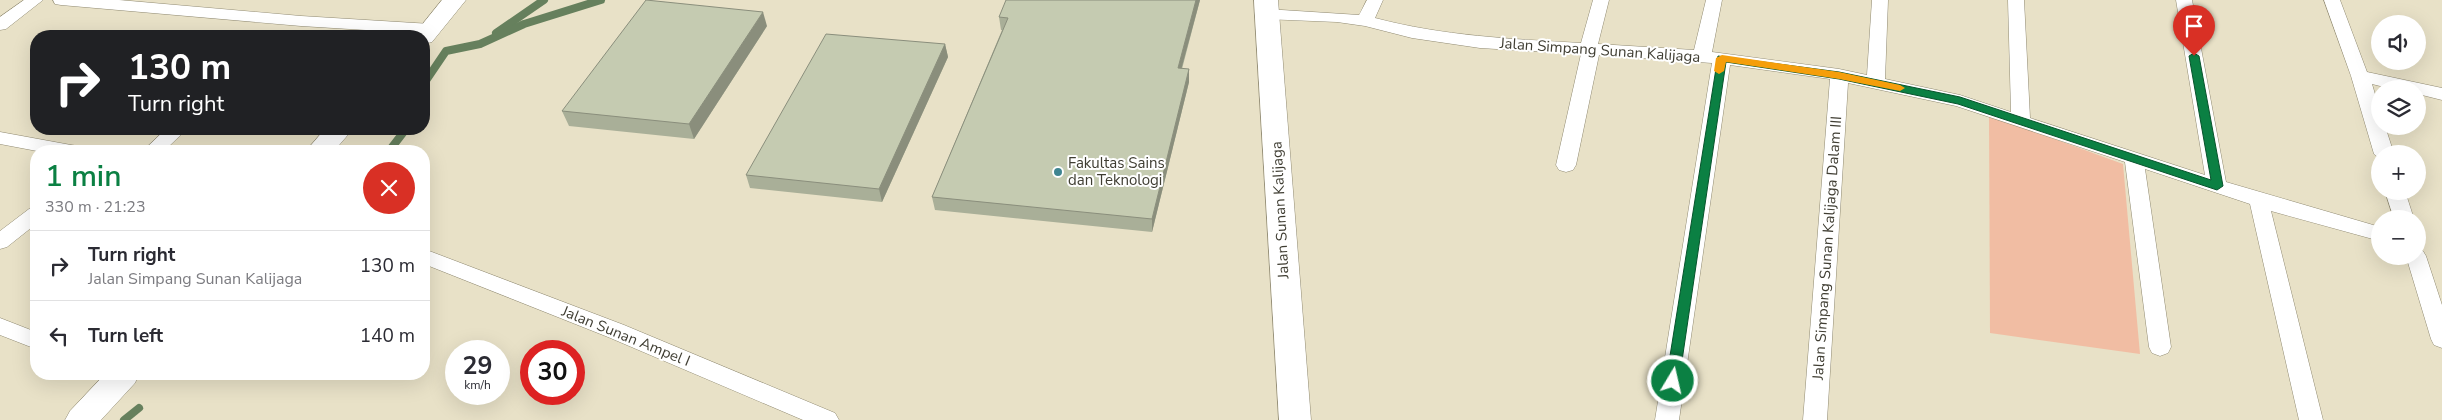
<!DOCTYPE html>
<meta charset="utf-8">
<style>
body{margin:0;font-family:"Nunito Sans",sans-serif;background:#f7f7f7;color:#2b2b33;height:100vh;display:flex;flex-direction:column;font-size:19px;white-space:nowrap}
*{box-sizing:border-box;margin:0}
p{font-size:16px;color:#7c7c81}
.icon{flex:none;width:28px;height:28px;fill:none;stroke:currentColor;stroke-width:2;stroke-linecap:round;stroke-linejoin:round}
.map{position:relative;flex:1;overflow:hidden}
.side{position:absolute;left:30px;top:145px;width:400px;height:235px;display:flex;flex-direction:column;background:#fff;border-radius:20px;box-shadow:0 5px 20px #0002}
.side>*{flex:none}
.banner{position:absolute;left:30px;top:30px;width:400px;height:105px;border-radius:20px;box-shadow:0 5px 20px #0002;background:#202124;color:#fff;overflow:hidden}
.fabs{position:absolute;left:2371px;top:15px;display:grid;gap:10px}
.fabs a{display:grid;place-items:center;width:55px;height:55px;border-radius:50%;background:#fff;box-shadow:0 5px 20px #0002;font-size:25px}
.speed{position:absolute;left:445px;top:340px;display:flex;gap:10px;font-size:25px;font-weight:700;text-align:center}
.speed>*{display:grid;place-content:center;width:65px;height:65px;border-radius:50%;background:#fff;box-shadow:0 5px 20px #0002;line-height:1}
.speed small{font-size:12px;font-weight:400}
.speed .limit{border:8px solid #d22;background:#fff;color:#111}
.pin{position:absolute;display:grid;place-items:center;width:42px;height:42px;color:#fff;margin:-51px -21px;border-radius:50% 50% 50% 0;rotate:-45deg;box-shadow:0 0 5px #0007}
.pin .icon{rotate:45deg}
.me{position:absolute;width:55px;margin:-28px;rotate:9deg;stroke-linejoin:round;filter:drop-shadow(0 0 4px #0008)}
.turn{display:flex;align-items:center;gap:18px;height:105px;padding:0 15px;font-size:22px}
.turn .icon{width:65px;height:65px;stroke-width:2.5}
.turn b{display:block;font-size:35px;line-height:42px}
.round{display:grid;place-items:center;flex:none;width:52px;height:52px;border-radius:26px;background:#f7f7f7}
.headline{display:flex;align-items:center;justify-content:space-between;height:85px;padding:0 15px}
h1{font-size:30px;font-weight:600;line-height:38px;color:#0b8043}
ul{padding:0;list-style:none}
li{display:flex;align-items:center;gap:15px;height:70px;padding:0 15px;border-top:1px solid #e1e1e2}
li div{flex:1}
li b{display:block;font-size:19px}
li em{font-style:normal}
.map>svg:first-child{display:block}
.green{fill:#f1bda3}
.lines{fill:none;stroke-linecap:round;stroke-linejoin:round}
.stream{stroke:#66805d;stroke-width:8}
.minor-casing{stroke:#908a72;stroke-width:1}
.secondary-casing{stroke:#908a72;stroke-width:1}
.primary-casing{stroke:#908a72;stroke-width:1}
.minor{fill:#fff;fill-rule:evenodd}
.secondary{fill:#fff;fill-rule:evenodd}
.primary{fill:#fff;fill-rule:evenodd}
.wall{fill:#a9af98}
.shaded-wall{fill:#8a8e7c}
.building{fill:#c5cbb1;stroke:#8a8e7c}
.route{fill:#0b8043;stroke:#07532c}
.slow{fill:#f59e0b}
.poi-dot{fill:#3f8591;stroke:#fff;stroke-width:2}
.labels{text-anchor:middle;stroke-width:4;stroke-linejoin:round;paint-order:stroke}
.street-label{font-size:15px;fill:#3f3d32;stroke:#fff}
.poi-label{font-size:15px;fill:#3f3d32;stroke:#fff;text-anchor:start}
</style>
<div class="map">
<svg width="2442" height="420" viewBox="0 0 2442 420">
<rect width="100%" height="100%" fill="#e8e1c7"/>
<polygon class="green" points="1989,115 2123,164 2140,354 1990,333"/>
<g class="lines">
<g class="stream">
<polyline points="496,33 544,0"/>
<polyline points="424,92 425,82 446,51 480,44 524,24 601,0"/>
<polyline points="389,151 406,129"/>
<polyline points="124,420 139,408"/>
</g>
<g class="minor-casing">
<g id="minor">
<polygon points="24,0 43,0 6,29 0,30 0,17"/>
<polygon points="53,0 119,0 301,16 431,24 437,25 440,29 437,33 431,34 301,26 61,5 55,4"/>
<path d="M1367 0H1383L1375 18C1443 36 1511 39 1581 43L1593 0H1609L1598 44 1694 50 1706 0H1722L1712 52 1839 69 1867 75 1872 0H1888L1885 79 1960 95 2011 112 2008 0H2024L2030 118 2205 175 2176 0H2192L2226 182 2380 227V241L2271 211 2323 420H2299L2250 204 2145 169 2171 347 2168 353 2160 356 2152 353 2149 347 2125 162 1956 106 1848 83 1827 420H1803L1830 79 1730 65 1679 420H1655L1712 63 1599 55 1576 165 1573 170 1566 172 1559 170 1556 165 1581 54 1480 48 1412 38 1365 26 1337 22 1266 19 1260 18 1257 14 1260 10 1266 9 1359 15Z"/>
<polygon points="2324,0 2340,0 2367,72 2442,88 2442,100 2418,94 2418,89 2392,89 2372,84 2380,111 2380,126 2385,126 2394,154 2380,154 2380,159 2374,154 2351,76"/>
<polygon points="166,129 187,129 164,151 143,151"/>
<polygon points="0,132 71,145 78,146 81,151 37,151 0,144"/>
<polygon points="2385,191 2405,191 2414,219 2394,219"/>
<polygon points="36,207 36,224 7,247 0,249 0,231 29,209"/>
<polygon points="424,249 624,325 835,413 839,420 803,420 608,337 424,264"/>
<polygon points="2418,249 2423,251 2426,256 2442,305 2442,348 2434,345 2431,339 2406,256 2418,256"/>
<polygon points="0,318 36,332 36,349 0,335"/>
</g>
</g>
<g class="secondary-casing">
<polygon id="secondary" points="1254,0 1278,0 1311,420 1279,420"/>
</g>
<g class="primary-casing">
<g id="primary">
<polygon points="442,0 466,0 432,42 424,44 424,36 413,36"/>
<polygon points="325,129 353,129 334,151 306,151"/>
<polygon points="105,374 139,374 135,383 101,420 65,420 70,411"/>
</g>
</g>
<use href="#minor" class="minor"/>
<use href="#secondary" class="secondary"/>
<use href="#primary" class="primary"/>
</g>
<g class="wall">
<polygon points="1200,0 1182,69 1189,69 1189,82 1152,232 935,210 932,197 1002,30 1001,30 999,17"/>
<polygon points="767,26 694,139 569,126 562,111"/>
<polygon points="945,44 948,57 882,202 750,188 746,175"/>
</g>
<g class="shaded-wall">
<polygon points="1196,0 1200,0 1178,81 1178,68"/>
<polygon points="763,12 767,26 694,139 689,124"/>
<polygon points="945,44 948,57 882,202 879,189"/>
<polygon points="1189,69 1189,82 1152,232 1152,219"/>
</g>
<g class="building">
<polygon points="646,0 763,12 689,124 562,111"/>
<polygon points="1006,0 1196,0 1178,68 1189,69 1152,219 932,197 1008,18 999,17"/>
<polygon points="826,34 945,44 879,189 746,175"/>
</g>
<polygon class="route" points="2194,53 2199,56 2223,186 2217,190 1958,104 1839,79 1726,62 1679,381 1673,386 1668,385 1666,381 1718,56 1839,72 1960,97 2211,180 2189,56"/>
<polygon class="slow" points="1722,55 1839,72 1900,85 1905,88 1900,91 1839,79 1726,62 1724,71 1719,74 1714,71 1716,58"/>
<circle class="poi-dot" cx="1058" cy="172" r="5"/>
<g class="labels">
<g class="street-label">
<text transform="translate(1600 50) rotate(4)" y="5">Jalan Simpang Sunan Kalijaga</text>
<text transform="translate(1280 210) rotate(-93)" y="5">Jalan Sunan Kalijaga</text>
<text transform="translate(1827 248) rotate(-86)" y="5">Jalan Simpang Sunan Kalijaga Dalam III</text>
<text transform="translate(626 336) rotate(22)" y="5">Jalan Sunan Ampel I</text>
</g>
<g class="poi-label">
<text x="1068" y="168">Fakultas Sains<tspan x="1068" dy="17">dan Teknologi</tspan></text>
</g>
</g>
</svg>
<div class="fabs">
<a><svg class="icon" aria-label="sound" viewBox="0 0 24 24"><path d="M4 9h4l5-4v14l-5-4H4zM17 9q2 3 0 6"/></svg></a>
<a><svg class="icon" aria-label="layers" viewBox="0 0 24 24"><path d="M12 4l9 5-9 5-9-5zM3 14l9 5 9-5"/></svg></a>
<a>+</a>
<a>−</a>
</div>
<div class="speed"><div>29<small>km/h</small></div><div class="limit">30</div></div>
<div class="pin" style="left:2194px;top:56px;background:#d93025"><svg class="icon" aria-label="arrive" viewBox="0 0 24 24"><path d="M6 21V4h12l-3 4 3 4H6"/></svg></div>
<svg class="me" style="left:1673px;top:381px" viewBox="-20 -20 40 40"><circle r="17" fill="#0b8043" stroke="#fff" stroke-width="3"/><path d="M0-11L8 9 0 5-8 9z" fill="#fff"/></svg>
<div class="banner">
<div class="turn"><svg class="icon" aria-label="right" viewBox="0 0 24 24"><path d="M7 20v-9h11M14 6l5 5-5 5"/></svg><div><b>130 m</b>Turn right</div></div>
</div>
<section class="side">
<div class="headline"><div><h1>1 min</h1><p>330 m · 21:23</p></div><a class="round" style="background:#d93025;color:#fff"><svg class="icon" aria-label="close" viewBox="0 0 24 24"><path d="M6 6l12 12M18 6L6 18"/></svg></a></div>
<ul>
<li><svg class="icon" aria-label="right" viewBox="0 0 24 24"><path d="M7 20v-9h11M14 6l5 5-5 5"/></svg><div><b>Turn right</b><p>Jalan Simpang Sunan Kalijaga</p></div><em>130 m</em></li>
<li><svg class="icon" aria-label="left" viewBox="0 0 24 24"><path d="M17 20v-9H6M10 6l-5 5 5 5"/></svg><div><b>Turn left</b></div><em>140 m</em></li>
</ul>
</section>
</div>
